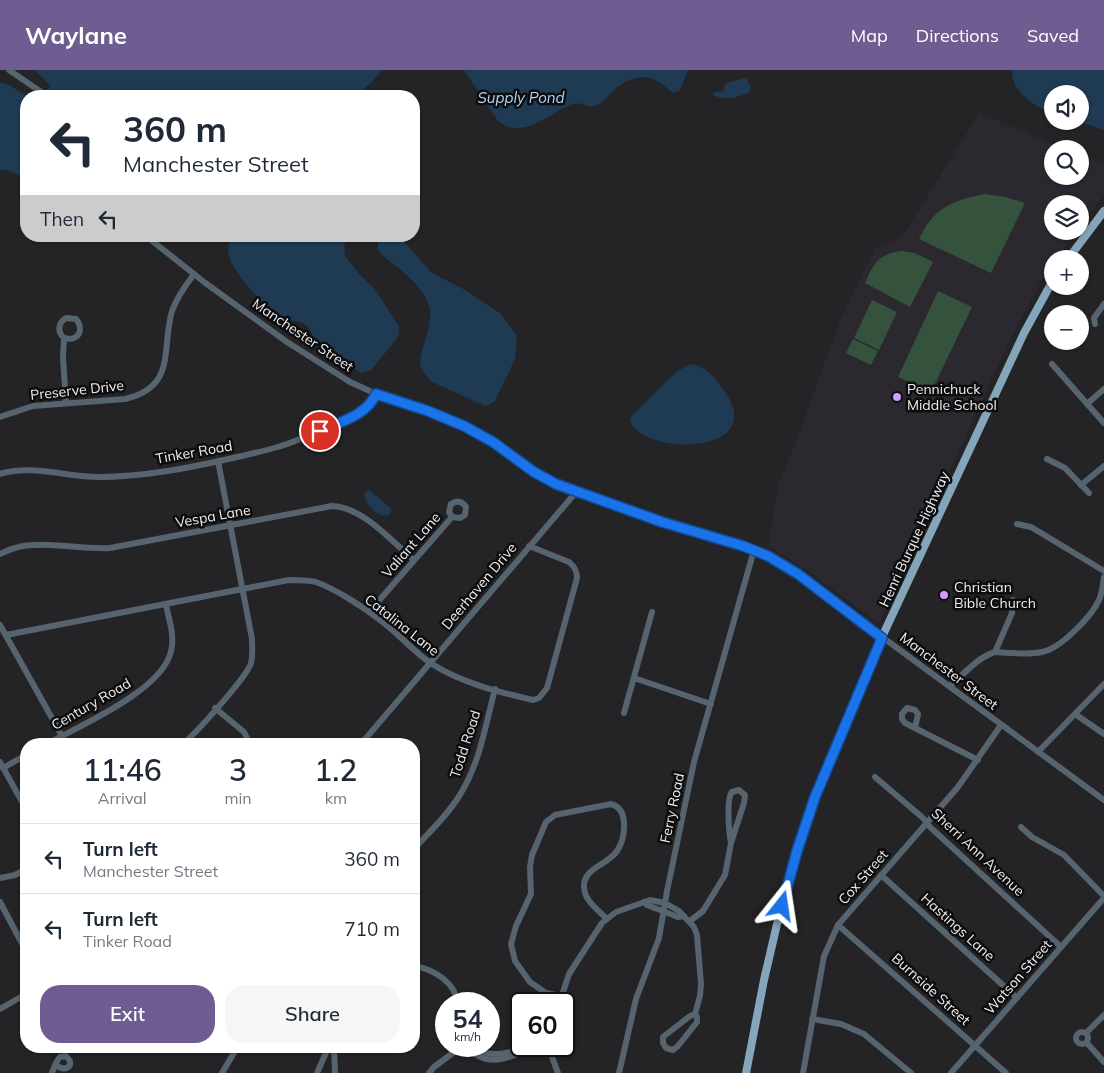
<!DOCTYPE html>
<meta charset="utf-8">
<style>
body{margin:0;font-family:Mulish,sans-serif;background:#f6f6f7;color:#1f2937;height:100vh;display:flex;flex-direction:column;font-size:19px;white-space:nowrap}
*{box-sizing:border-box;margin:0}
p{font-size:16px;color:#747a83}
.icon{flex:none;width:28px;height:28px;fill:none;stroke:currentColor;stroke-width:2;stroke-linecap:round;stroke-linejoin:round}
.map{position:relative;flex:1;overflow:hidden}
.side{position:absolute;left:20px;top:668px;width:400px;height:315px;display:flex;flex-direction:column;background:#fff;border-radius:20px;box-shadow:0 1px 4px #0004}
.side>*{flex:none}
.guide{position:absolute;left:20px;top:20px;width:400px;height:152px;border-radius:20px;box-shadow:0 1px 4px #0004;background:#fff;color:#1f2937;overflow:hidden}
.buttons{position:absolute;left:1044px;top:15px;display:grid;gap:10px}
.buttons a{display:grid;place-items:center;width:45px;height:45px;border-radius:50%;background:#fff;box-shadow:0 1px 4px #0004;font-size:25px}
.speed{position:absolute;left:435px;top:922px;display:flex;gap:10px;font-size:25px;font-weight:700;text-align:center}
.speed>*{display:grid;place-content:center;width:65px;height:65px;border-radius:50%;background:#fff;box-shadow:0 1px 4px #0004;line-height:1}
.speed small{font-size:12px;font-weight:400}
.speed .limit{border:2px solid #111;border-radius:8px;background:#fff;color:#111}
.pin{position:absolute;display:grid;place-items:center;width:42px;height:42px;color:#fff;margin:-21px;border:2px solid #fff;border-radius:50%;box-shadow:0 1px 5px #0007}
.me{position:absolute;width:55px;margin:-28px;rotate:15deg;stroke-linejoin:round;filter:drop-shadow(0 0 4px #0008)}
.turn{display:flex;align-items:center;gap:18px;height:105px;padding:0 20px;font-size:22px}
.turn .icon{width:65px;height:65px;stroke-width:2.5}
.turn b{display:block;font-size:35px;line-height:42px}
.then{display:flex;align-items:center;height:48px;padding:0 20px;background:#0003;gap:10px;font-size:19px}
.eta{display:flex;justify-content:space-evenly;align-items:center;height:85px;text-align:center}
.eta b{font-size:30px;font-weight:600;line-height:35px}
.primary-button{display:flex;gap:10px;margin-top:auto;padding:10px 20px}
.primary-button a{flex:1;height:58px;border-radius:20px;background:#6f5d91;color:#fff;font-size:20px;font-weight:600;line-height:58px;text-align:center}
.primary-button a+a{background:#f6f6f7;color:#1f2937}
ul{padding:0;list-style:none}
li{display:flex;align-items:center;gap:15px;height:70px;padding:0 20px;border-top:1px solid #e0e1e3}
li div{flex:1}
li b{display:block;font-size:19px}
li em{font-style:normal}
header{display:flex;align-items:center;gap:30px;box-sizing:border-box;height:70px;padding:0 25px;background:#6f5d91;color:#fff}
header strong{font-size:24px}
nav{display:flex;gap:28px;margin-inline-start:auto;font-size:18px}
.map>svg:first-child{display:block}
.built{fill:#2b2830}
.green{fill:#35523d}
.water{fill:#1e3b53}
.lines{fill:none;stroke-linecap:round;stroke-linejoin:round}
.minor{stroke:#55646e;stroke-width:6}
.major{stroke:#85a5ba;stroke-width:8}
.route-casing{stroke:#114b97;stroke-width:12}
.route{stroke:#1a73e8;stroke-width:9}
.poi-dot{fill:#d09dff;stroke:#0d0d0e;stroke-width:2}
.labels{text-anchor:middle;stroke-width:5;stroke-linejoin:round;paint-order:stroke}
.street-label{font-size:14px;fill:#efeef0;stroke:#0d0d0e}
.poi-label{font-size:14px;fill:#efeef0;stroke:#0d0d0e;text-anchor:start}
.water-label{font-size:15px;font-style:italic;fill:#add6fc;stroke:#0d0d0e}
</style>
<header>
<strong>Waylane</strong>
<nav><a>Map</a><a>Directions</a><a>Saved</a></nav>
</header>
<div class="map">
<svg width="1104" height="1003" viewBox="0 0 1104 1003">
<rect width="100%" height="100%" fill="#242325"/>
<polygon class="built" points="979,43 1065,79 1052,79 1052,106 1080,106 1080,85 1104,95 1104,126 1080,155 1080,134 1052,134 1052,161 1076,161 1056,189 1052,189 1052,193 1045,204 1006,278 879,554 808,501 768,476 778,413 794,377 839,253 876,177 902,167"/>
<g class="green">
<path d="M985 124 1005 127 1025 133 991 203 919 169C933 138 953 130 985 124Z"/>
<path d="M902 181 915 183 933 192 910 237 865 213C874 193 878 184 902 181Z"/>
<polygon points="938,221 972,237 931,322 898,307"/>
<polygon points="872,230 897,242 879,280 854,268"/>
<polygon points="853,269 878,281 871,295 846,283"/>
</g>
<g class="water">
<polygon points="34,0 382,0 372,12 354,26 137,26 125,22 113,21 101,26 38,26 51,16"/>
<path d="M464 0H688L680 20 673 23C668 19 661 13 655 10 639 2 620 13 610 24 606 28 601 35 595 36 587 38 580 31 572 34 550 43 522 71 498 51Z"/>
<path d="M1012 0H1104V60L1078 51H1080V24H1052V43C1034 36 1011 22 1012 0Z"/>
<path d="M746 8 751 17 750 21C739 29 724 30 712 25L716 22H723L726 13Z"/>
<polygon points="0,12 9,15 28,26 26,26 26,110 11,101 0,100"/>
<path d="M231 166H344L345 186 361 206 374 218 399 256V263L396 270 371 300 362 303 320 280 315 275C314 267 311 258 304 254 298 250 288 251 282 248 267 241 235 204 230 189 227 182 229 173 231 166Z"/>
<path d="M378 166H399L432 203 465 220 500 243 517 266 515 289 495 331 489 335 485 336 432 312C428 308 423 303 421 297 416 284 435 258 429 236 423 215 398 198 382 185L378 179Z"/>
<path d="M694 294C709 300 716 309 725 322 769 385 644 387 630 351L631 347 676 302 688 295Z"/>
<path d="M369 420 391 438 390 444C378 450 365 434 364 423Z"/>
</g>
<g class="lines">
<g class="minor">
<polyline points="9,0 47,26"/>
<polyline points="146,166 204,212 287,272 350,312 383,327 428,341 464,356 493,372 534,402 556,414 675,456 754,480 784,495 1104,730"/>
<polyline points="1095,254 1094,248 1104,234"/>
<path d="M64 268C78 272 85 260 76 249L66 248C58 253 57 262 64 268L63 288 66 333"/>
<polyline points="1052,294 1104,353"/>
<polyline points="1087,334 1104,319"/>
<path d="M0 347 33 336 125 329C177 317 161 279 172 241 177 227 185 216 194 204"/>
<polyline points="1047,389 1065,398 1089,423"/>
<path d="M0 404C29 394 68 407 98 407 143 407 189 398 233 388 249 384 266 381 281 376 298 371 314 363 331 356 348 348 367 343 376 324"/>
<polyline points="1081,415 1104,396"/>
<polyline points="1017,454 1031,457 1104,501"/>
<path d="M0 484C5 482 10 479 15 478 41 470 81 480 110 478L332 436C363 437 391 471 414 490"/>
<path d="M369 542 452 447 449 442 451 434C457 430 462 431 466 437L465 445 460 448 452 447"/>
<polyline points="0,555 62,666"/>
<path d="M6 565 289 510C298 510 307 510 316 512 336 519 368 540 385 554 401 566 415 583 432 594 462 613 498 622 533 630L539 628 547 618 577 508C577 501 575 497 569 492L529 476"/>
<polyline points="995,582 1012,543 1013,530"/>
<polyline points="634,608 711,634"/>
<path d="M950 616C964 604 978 587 995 582 1010 583 1028 585 1042 582 1060 579 1092 546 1099 530 1102 523 1103 515 1104 507"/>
<polyline points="215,638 244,662 250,674"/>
<polyline points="624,643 652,542"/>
<polyline points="1075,644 1104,664"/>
<polyline points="915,658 918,644 915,640 907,638 902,644 902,649 905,653 978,690"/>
<path d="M47 674C81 655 163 620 171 581 175 565 169 550 166 535"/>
<path d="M183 674C196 663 247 607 251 593 253 585 252 577 252 569L218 391"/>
<polyline points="361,674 577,421"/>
<polyline points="1038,682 1104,614"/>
<polyline points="0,692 26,739"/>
<polyline points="3,698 26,685"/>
<polyline points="875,707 923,748 930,757 1061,877"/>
<polyline points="1021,757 1032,767 1064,785 1104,826"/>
<path d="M414 779C430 761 449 744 461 723 480 692 486 653 495 619"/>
<polyline points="881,805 1017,928"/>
<polyline points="0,808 15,805 26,799"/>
<polyline points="0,832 26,881"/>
<polyline points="644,832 647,835 678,847 684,846"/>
<path d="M690 851 703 841 725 805 731 773 744 733 745 725 739 720 732 722C726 729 729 763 731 773"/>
<polyline points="838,855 1006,1003"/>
<path d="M414 896C434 899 456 913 458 934"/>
<path d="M561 926 546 923 530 912 515 891 511 874 516 856 531 824 530 797 532 785 546 752 555 745 611 734C630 739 625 769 617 781 608 795 583 798 584 817 584 830 598 840 606 848"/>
<polyline points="559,934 569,904 602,853 616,842 650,830 665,833 679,841 694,857 697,865 701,914 700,926 695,944 690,946 663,967 663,973 666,978 673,980 678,976 697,952 697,947 695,944"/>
<polyline points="0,939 26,924"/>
<polyline points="812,949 841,954 864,964 911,1003"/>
<circle cx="1082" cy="968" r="6"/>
<polyline points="1086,963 1104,945"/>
<polyline points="1087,973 1104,992"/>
<polyline points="334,976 335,1003"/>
<path d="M467 976C486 1001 514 986 536 976"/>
<polyline points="551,976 552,987 558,1003"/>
<path d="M476 980C494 987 509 984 525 976"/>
<path d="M52 1003C54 998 56 991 60 987L66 986 70 991V995C66 1001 61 998 55 995"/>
<polyline points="222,1003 238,976"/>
<polyline points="317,1003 329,976"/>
<polyline points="429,1003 434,997 462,976"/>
<polyline points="619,1003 636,929 659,868 667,821 694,692 754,480"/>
<polyline points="803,1003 824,886 838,855 958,717 1001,655"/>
<polyline points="951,1003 1104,828"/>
</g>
<g class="major">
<polyline points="1068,189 1104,141"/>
<polyline points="746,1003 764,910 777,854 797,781 815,727 882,567 1024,263 1052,212"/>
</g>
</g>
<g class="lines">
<g class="route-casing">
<path id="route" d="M320 361C340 352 366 346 376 324L428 341 464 356 493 372 534 402 556 414 662 452 743 476 768 486 798 504 882 568 815 727 797 781 782 836"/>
</g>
<use href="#route" class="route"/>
</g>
<g class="poi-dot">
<circle cx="897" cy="327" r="5"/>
<circle cx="944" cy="525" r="5"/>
</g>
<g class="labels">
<g class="street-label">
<text transform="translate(303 265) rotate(34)" y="5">Manchester Street</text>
<text transform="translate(77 320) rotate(-6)" y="5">Preserve Drive</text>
<text transform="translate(194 382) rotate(-10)" y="5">Tinker Road</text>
<text transform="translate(213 446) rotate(-10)" y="5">Vespa Lane</text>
<text transform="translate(914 469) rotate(-65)" y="5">Henri Burque Highway</text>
<text transform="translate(411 475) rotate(-49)" y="5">Valiant Lane</text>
<text transform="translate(479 516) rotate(-50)" y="5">Deerhaven Drive</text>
<text transform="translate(402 555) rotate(38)" y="5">Catalina Lane</text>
<text transform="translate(949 601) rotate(37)" y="5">Manchester Street</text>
<text transform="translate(91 634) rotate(-30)" y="5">Century Road</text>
<text transform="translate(465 674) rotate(-72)" y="5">Todd Road</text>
<text transform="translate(672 738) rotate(-78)" y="5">Ferry Road</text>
<text transform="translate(978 782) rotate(43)" y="5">Sherri Ann Avenue</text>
<text transform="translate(863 807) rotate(-49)" y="5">Cox Street</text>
<text transform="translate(958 857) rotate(42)" y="5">Hastings Lane</text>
<text transform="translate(1018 907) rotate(-49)" y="5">Watson Street</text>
<text transform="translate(931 919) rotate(42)" y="5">Burnside Street</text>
</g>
<g class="poi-label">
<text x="907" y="324">Pennichuck<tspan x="907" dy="16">Middle School</tspan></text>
<text x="954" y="522">Christian<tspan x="954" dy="16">Bible Church</tspan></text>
</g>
<g class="water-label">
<text x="521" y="33">Supply Pond</text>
</g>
</g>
</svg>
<div class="buttons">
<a><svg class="icon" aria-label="sound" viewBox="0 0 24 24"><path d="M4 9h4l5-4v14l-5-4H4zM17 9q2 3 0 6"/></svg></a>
<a><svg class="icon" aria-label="search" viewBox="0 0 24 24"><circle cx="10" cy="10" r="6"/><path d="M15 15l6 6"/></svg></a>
<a><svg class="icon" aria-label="layers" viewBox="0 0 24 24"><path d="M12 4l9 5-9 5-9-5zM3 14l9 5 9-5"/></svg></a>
<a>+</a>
<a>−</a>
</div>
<div class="speed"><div>54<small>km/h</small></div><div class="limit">60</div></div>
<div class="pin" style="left:320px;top:361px;background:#d93025"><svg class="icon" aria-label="arrive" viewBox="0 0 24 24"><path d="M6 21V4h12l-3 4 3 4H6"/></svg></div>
<svg class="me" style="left:782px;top:836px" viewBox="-20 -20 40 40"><path d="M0-17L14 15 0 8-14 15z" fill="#1a73e8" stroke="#fff" stroke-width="4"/></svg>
<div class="guide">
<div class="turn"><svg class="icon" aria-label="left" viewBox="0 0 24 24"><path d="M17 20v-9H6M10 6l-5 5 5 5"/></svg><div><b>360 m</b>Manchester Street</div></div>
<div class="then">Then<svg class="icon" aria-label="left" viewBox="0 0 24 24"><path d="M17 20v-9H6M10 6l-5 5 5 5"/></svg></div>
</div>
<section class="side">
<div class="eta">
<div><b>11:46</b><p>Arrival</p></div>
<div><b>3</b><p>min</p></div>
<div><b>1.2</b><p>km</p></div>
</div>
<ul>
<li><svg class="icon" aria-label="left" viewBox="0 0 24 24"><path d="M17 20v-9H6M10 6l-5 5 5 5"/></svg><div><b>Turn left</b><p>Manchester Street</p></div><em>360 m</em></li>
<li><svg class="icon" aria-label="left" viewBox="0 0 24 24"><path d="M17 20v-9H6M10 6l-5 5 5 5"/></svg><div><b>Turn left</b><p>Tinker Road</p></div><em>710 m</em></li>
</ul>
<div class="primary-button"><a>Exit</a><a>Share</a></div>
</section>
</div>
